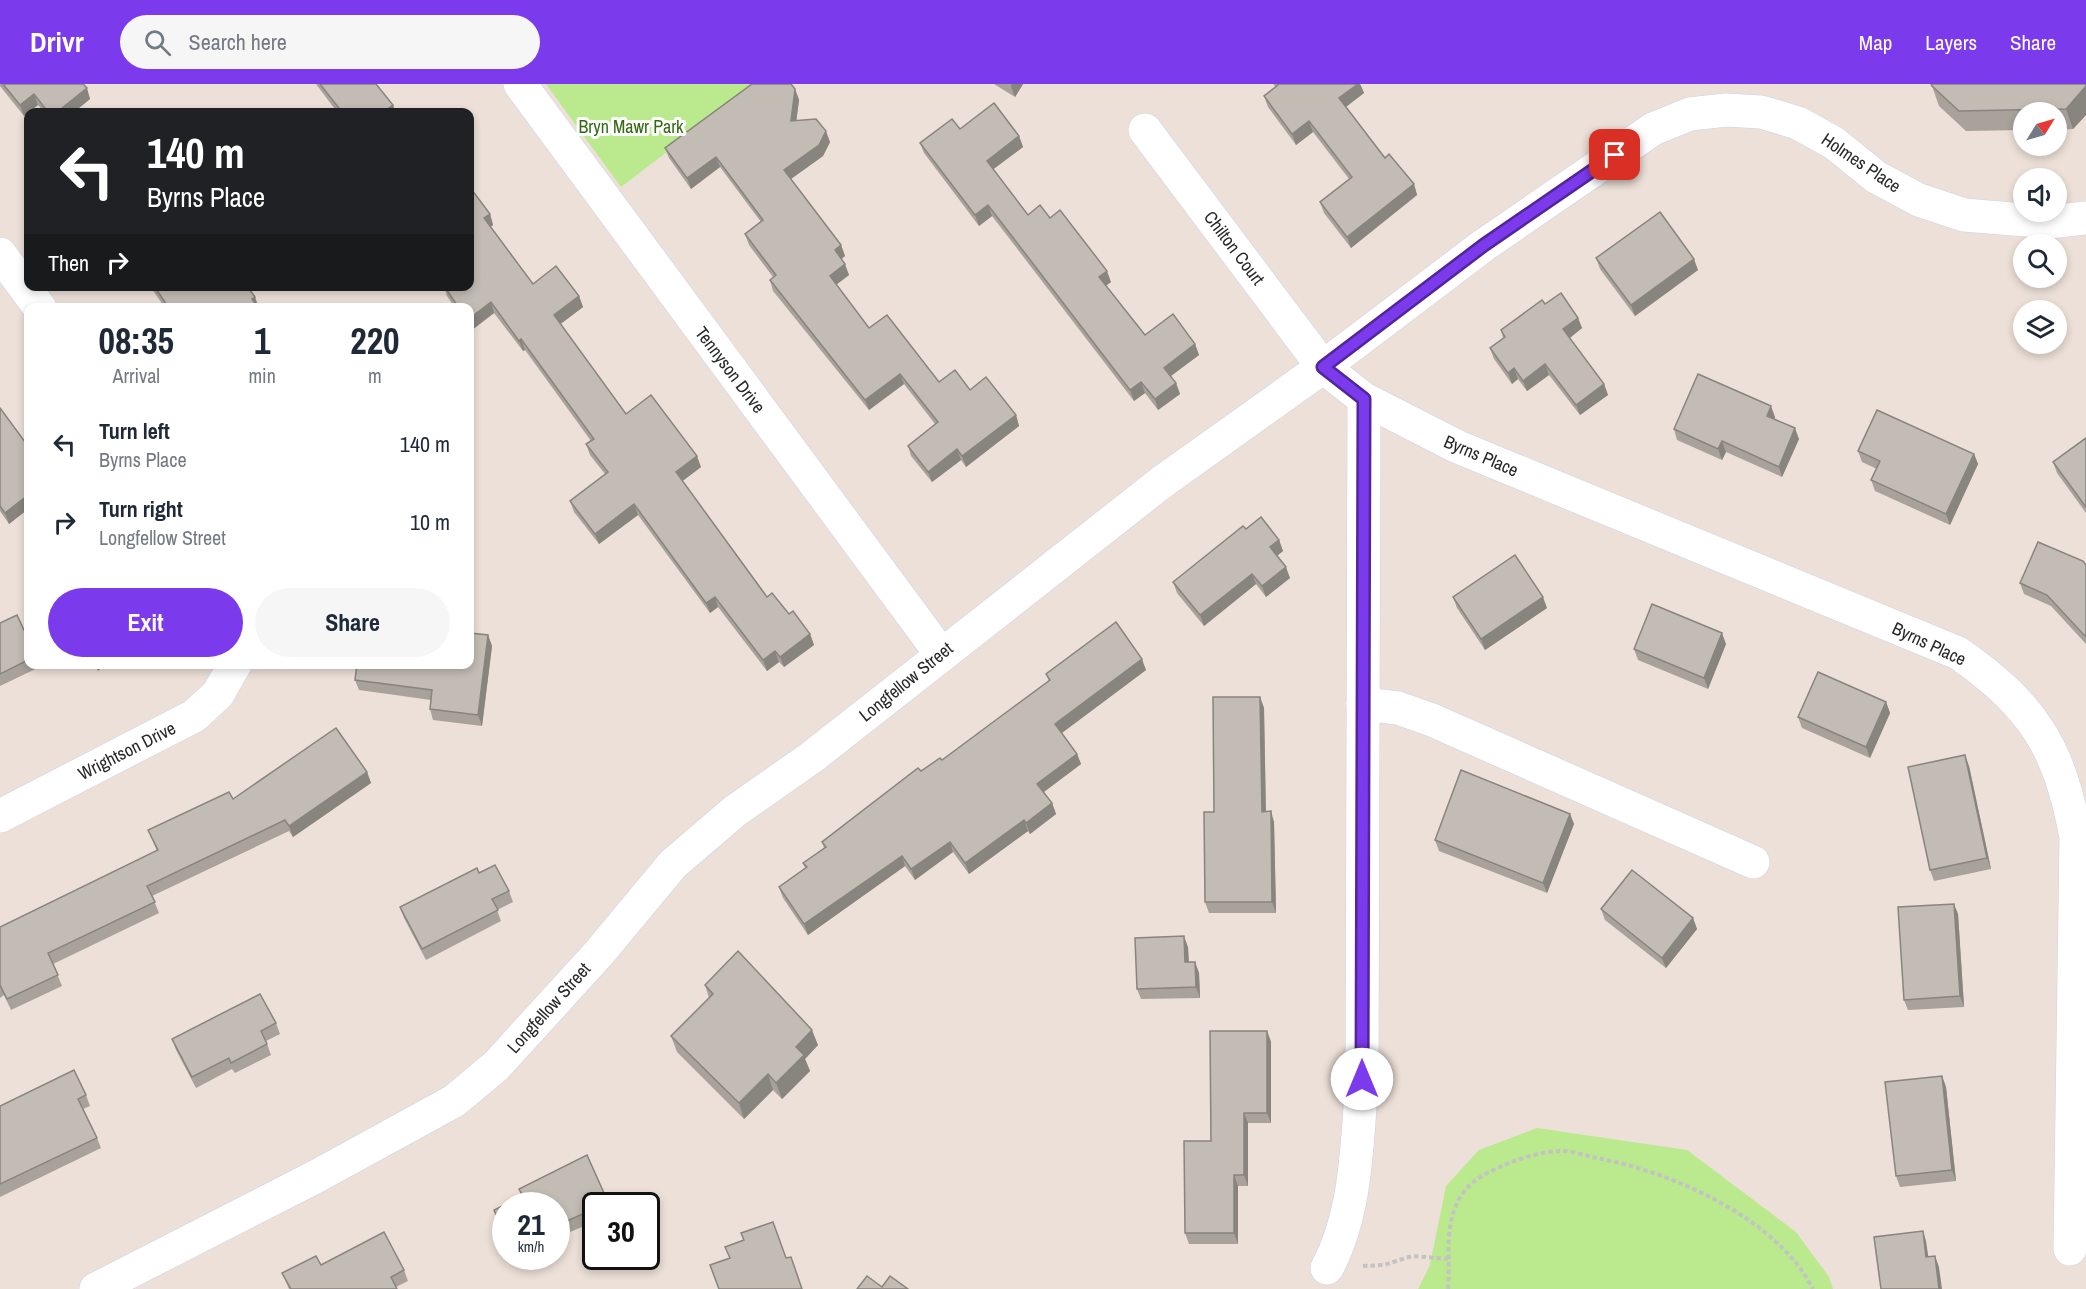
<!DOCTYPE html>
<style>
body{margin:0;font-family:"Archivo Narrow",sans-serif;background:#f6f6f7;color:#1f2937;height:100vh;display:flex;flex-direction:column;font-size:22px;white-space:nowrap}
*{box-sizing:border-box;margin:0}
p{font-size:20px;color:#747a83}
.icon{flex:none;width:33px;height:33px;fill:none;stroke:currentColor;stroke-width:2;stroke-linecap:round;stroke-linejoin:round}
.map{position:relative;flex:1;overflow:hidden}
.drawer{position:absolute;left:24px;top:219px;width:450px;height:366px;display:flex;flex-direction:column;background:#fff;border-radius:12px;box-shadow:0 3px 9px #0003}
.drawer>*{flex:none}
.hud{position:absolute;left:24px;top:24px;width:450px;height:183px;border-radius:12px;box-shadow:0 3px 9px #0003;background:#202124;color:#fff;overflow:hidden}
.needle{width:39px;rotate:53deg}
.fabs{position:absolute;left:2013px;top:18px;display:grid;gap:12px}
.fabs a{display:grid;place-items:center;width:54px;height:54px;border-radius:50%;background:#fff;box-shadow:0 3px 9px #0003;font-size:30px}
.speed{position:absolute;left:492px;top:1108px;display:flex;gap:12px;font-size:30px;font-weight:700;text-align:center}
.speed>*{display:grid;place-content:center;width:78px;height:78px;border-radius:50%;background:#fff;box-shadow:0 3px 9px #0003;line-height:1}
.speed small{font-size:15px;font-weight:400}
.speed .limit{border:3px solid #111;border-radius:9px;background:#fff;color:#111}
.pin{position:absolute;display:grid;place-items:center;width:51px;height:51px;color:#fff;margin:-26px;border-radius:12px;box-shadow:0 3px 9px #0006}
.me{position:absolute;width:66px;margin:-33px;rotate:0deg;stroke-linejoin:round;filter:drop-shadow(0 0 4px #0008)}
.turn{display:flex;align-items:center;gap:21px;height:126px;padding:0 24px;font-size:27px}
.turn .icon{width:78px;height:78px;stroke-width:2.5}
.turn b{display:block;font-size:42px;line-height:51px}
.then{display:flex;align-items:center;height:57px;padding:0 24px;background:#0003;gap:12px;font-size:22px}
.eta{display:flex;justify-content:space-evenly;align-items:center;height:102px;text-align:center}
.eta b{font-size:36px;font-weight:700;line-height:42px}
.button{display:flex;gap:12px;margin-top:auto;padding:12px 24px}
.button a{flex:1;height:69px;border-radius:36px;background:#7c3aed;color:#fff;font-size:24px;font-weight:700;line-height:69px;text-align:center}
.button a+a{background:#f6f6f7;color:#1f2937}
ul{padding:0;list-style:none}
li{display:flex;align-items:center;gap:18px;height:78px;padding:0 24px}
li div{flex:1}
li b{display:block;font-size:22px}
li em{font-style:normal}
header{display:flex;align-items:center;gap:36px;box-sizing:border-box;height:84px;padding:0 30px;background:#7c3aed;color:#fff}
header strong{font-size:28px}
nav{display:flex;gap:33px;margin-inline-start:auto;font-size:21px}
.search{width:420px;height:54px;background:#f6f6f7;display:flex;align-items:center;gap:15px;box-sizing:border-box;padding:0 21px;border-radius:33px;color:#747a83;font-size:22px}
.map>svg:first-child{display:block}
.green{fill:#bae98e}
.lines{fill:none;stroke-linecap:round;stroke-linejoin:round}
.minor-casing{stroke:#cdd4e3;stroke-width:34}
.path{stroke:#c3c3c3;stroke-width:4;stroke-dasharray:4.5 3;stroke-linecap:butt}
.minor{stroke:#fff;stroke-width:33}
.wall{fill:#a8a29b}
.shaded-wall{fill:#88847e}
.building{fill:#c3bcb4;stroke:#88847e;stroke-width:1.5}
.route-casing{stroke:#51269a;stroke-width:15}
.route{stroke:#7c3aed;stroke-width:10}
.labels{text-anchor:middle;stroke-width:6;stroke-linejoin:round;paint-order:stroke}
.park-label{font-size:18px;fill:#326a12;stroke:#fff}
.street-label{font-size:18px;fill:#282828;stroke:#fff}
</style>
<header>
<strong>Drivr</strong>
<div class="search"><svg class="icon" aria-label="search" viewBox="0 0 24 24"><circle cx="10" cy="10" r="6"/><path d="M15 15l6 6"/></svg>Search here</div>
<nav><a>Map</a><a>Layers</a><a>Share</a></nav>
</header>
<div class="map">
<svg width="2086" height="1205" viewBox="0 0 2086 1205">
<rect width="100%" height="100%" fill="#ece0d8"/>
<g class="green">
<polygon points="546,0 756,0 621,103"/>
<polygon points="1537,1044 1687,1066 1796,1148 1829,1193 1833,1205 1418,1205 1430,1181 1446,1102 1479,1066"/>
</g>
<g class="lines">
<g class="minor-casing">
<g id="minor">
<polyline points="520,0 941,570"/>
<path d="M1145 46 1323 283 1364 315 1458 363 1958 569C2034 622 2059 663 2076 753L2070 1165"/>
<polyline points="0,170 40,224"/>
<polyline points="1363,620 1398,624 1432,636 1753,778"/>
<polyline points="0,732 194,632 218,610 235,580"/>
<path d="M1327 1184C1357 1128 1357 1058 1362 995L1364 315"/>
<polyline points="96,1205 317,1092 454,1017 496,982 599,869 673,780 735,727 812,673 1162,398 1323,283 1484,161 1653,45 1690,30 1726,26 1761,28 1798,39 1834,59 1876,93 1919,116 1964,131 2049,138 2086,134"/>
</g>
</g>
<g class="path">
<polyline points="1363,1182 1384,1181 1412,1172 1451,1175"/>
<path d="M1448 1205C1451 1173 1443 1140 1461 1112 1471 1097 1484 1090 1500 1083 1518 1075 1542 1067 1562 1067 1573 1067 1586 1072 1597 1074 1672 1088 1777 1134 1813 1205"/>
</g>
<use href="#minor" class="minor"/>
</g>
<g class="wall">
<polygon points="0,0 83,0 90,15 74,28 44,28 38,21 24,32 0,2"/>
<polygon points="316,0 376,0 393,21 395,28 337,28"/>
<polygon points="994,0 1023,0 1015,13"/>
<polygon points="1273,0 1360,0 1364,9 1346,23 1385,74 1414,100 1417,111 1351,164 1324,129 1320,118 1349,95 1313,48 1296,61 1268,23 1264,12 1276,3"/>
<polygon points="2086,0 2086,31 2073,45 2056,46 2056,28 2024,28 2024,46 1966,47 1939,22 1932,2"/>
<polygon points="795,5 799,16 796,37 830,58 823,72 791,95 841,161 845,172 841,175 849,191 836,201 869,244 939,298 970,306 1016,331 1019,342 966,383 961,376 932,398 911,372 908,362 935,340 904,300 869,326 773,207 770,196 773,193 749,161 745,150 761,138 720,83 691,105 669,74 665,64"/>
<polygon points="960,45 1019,52 1023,63 993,85 1028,131 1050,134 1111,198 1106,201 1145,251 1195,260 1199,271 1171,292 1176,299 1180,310 1158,326 1145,309 1134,317 992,132 979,142 924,69 920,59"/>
<polygon points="490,130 493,141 490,143 533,200 579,212 583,223 560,240 626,330 701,383 682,397 767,513 789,530 810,550 814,561 784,583 779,578 767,587 718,523 710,529 638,431 599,460 574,428 570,417 605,390 590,371 586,360 591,357 525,266 523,267 494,229 472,246 470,243 470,224 455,224 447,212 444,202 470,202"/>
<polygon points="1596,174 1698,186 1635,232 1600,185"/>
<polygon points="150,202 247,202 255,213 259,223 165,224"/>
<polygon points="1545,220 1578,234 1582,244 1570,254 1604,300 1608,311 1580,331 1549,291 1527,307 1518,295 1512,300 1494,275 1490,264 1503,254 1501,246"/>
<polygon points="0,324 28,362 28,425 9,440 0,427"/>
<polygon points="1775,333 1774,335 1799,355 1782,393 1726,368 1722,376 1677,356 1674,345"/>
<polygon points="2086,354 2086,429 2057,389 2053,378"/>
<polygon points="1858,367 1974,370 1978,380 1950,441 1875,407 1871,396 1877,385 1862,378"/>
<polygon points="1246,445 1279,456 1283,467 1277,472 1290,494 1266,513 1256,500 1204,542 1177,509 1173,498"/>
<polygon points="2086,481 2086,560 2051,522 2024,510 2020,499"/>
<polygon points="1453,513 1547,524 1485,566 1457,524"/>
<polygon points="470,518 474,529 471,549 488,551 492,562 482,642 433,636 430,625 431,616 359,606 355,596 470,580"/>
<polygon points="0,539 24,546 28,542 28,580 46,580 0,602"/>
<polygon points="1726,560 1708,605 1638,576 1634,565"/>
<polygon points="1146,586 1062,649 1077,670 1081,680 1044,708 1052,719 1056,730 1030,750 1028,747 969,790 953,768 915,796 905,782 808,851 783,814 779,803 805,784 803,779 824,764 822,758 921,687 942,676 1049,597 1046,590"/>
<polygon points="1260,613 1264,624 1266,728 1274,738 1276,829 1209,829 1205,818 1214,728"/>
<polygon points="1886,618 1890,629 1870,674 1802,644 1798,633"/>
<polygon points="1969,682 1991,785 1934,797 1930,786"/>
<polygon points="367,688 371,699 293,753 289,747 152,812 159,829 53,880 62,902 11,926 4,911 0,914 0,843 157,767 148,746 233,715"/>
<polygon points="1570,730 1574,740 1547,809 1439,767 1435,756"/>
<polygon points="479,789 509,807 513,818 497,826 501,837 426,876 404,834 400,823"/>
<polygon points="1601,825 1693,834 1697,845 1666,884 1605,836"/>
<polygon points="1958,830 1964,923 1908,926 1904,916"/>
<polygon points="1188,863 1189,878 1195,878 1199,889 1200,914 1141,915 1137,905"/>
<polygon points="705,901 818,961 805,975 810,987 782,1015 773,1006 744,1035 677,968 671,952 709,914"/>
<polygon points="276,939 280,950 266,957 271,971 235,989 232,985 196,1004 176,966 172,955"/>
<polygon points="1267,947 1271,958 1271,1039 1248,1039 1248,1102 1238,1102 1238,1160 1189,1160 1185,1149 1211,1057"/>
<polygon points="1942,992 1946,1003 1956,1097 1900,1103 1896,1092"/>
<polygon points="86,1011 90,1022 83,1025 97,1054 101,1064 0,1113 0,1022"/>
<polygon points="587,1071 609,1122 596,1122 596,1137 556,1154 556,1122 506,1122 506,1154 494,1126 522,1113 519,1105"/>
<polygon points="321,1181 404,1186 408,1197 396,1203 397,1205 289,1205 282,1189"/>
</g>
<g class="shaded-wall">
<polygon points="1012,0 1023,0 1015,13 1011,2"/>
<polygon points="1358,0 1360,0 1364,9 1343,25 1339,14"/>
<polygon points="2086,2 2086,31 2073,45 2066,25"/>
<polygon points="87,4 90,15 74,28 57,28"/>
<polygon points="795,5 799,16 795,48 791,37"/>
<polygon points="34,10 38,21 24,32 20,21"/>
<polygon points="393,21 395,28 383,28"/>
<polygon points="1309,37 1313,48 1296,61 1292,50"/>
<polygon points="826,47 830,58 823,72 788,97 784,86"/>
<polygon points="1019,52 1023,63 991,87 987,77"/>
<polygon points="716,73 720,83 691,105 687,94"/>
<polygon points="1414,100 1417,111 1351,164 1347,153"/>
<polygon points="988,121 992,132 979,142 975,131"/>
<polygon points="490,130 493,141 488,145 484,134"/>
<polygon points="841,161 845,172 839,177 835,166"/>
<polygon points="1694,175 1698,186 1635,232 1631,221"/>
<polygon points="845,180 849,191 833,203 830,192"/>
<polygon points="1107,187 1111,198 1103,204 1099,193"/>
<polygon points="579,212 583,223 558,242 554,231"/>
<polygon points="255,213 258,224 252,215"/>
<polygon points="491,218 494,229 472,246 470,240 470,234"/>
<polygon points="1578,234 1582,244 1567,256 1563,245"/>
<polygon points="521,255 525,266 523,267 519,257"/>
<polygon points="1195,260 1199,271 1168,294 1164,284"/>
<polygon points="1545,280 1549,291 1527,307 1523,297"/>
<polygon points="1514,284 1518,295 1512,300 1508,289"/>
<polygon points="900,290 904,300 869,326 865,316"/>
<polygon points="1141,298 1145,309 1134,317 1130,306"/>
<polygon points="1176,299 1180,310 1158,326 1155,315"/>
<polygon points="1604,300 1608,311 1580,331 1576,321"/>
<polygon points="1771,322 1775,333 1771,342 1767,332"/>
<polygon points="1016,331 1019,342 966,383 962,372"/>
<polygon points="1795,344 1799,355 1782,393 1779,383"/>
<polygon points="1722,357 1726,368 1722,376 1718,365"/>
<polygon points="957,365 961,376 932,398 928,388"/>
<polygon points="1974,370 1978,380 1950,441 1946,430"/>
<polygon points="697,372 701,383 680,399 676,388"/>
<polygon points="28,411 28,425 9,440 5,429"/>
<polygon points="634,420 638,431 599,460 595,450"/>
<polygon points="1279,456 1283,467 1274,474 1270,463"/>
<polygon points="1286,483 1290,494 1266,513 1262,502"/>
<polygon points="1252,490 1256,500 1204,542 1200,531"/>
<polygon points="715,513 718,523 710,529 706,519"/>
<polygon points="1543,513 1547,524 1485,566 1481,555"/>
<polygon points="470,518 474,529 470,559"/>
<polygon points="1722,549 1726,560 1708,605 1704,594"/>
<polygon points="810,550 814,561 784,583 780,573"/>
<polygon points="488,551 492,562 482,642 478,631"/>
<polygon points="775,567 779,578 767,587 763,576"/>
<polygon points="1142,575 1146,586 1059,651 1055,640"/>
<polygon points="95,580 105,580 98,587"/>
<polygon points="1260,613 1264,624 1266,738 1262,728"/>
<polygon points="1886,618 1890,629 1870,674 1866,663"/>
<polygon points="1077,670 1081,680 1041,710 1037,700"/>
<polygon points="1965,671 1969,682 1991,785 1987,774"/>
<polygon points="367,688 371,699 293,753 289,742"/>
<polygon points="1052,719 1056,730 1030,750 1026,739"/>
<polygon points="1271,727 1274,738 1276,829 1272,818"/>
<polygon points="1570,730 1574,740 1547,809 1543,799"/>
<polygon points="1024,736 1028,747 969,790 965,779"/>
<polygon points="950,758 953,768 915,796 911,785"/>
<polygon points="902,772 905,782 808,851 804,840"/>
<polygon points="1954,820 1958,830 1964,923 1960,912"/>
<polygon points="1693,834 1697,845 1666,884 1662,874"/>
<polygon points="1184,852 1188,863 1189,888 1185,878"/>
<polygon points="1195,878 1199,889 1200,914 1196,903"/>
<polygon points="812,946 818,961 805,975 810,987 782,1015 776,999 796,963"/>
<polygon points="1267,947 1271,958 1271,1039 1267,1029"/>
<polygon points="768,990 773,1006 744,1035 739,1019"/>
<polygon points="1942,992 1946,1003 1956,1097 1952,1086"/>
<polygon points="1244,1029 1248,1039 1248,1102 1244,1091"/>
<polygon points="1234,1091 1238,1102 1238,1160 1234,1149"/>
<polygon points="1923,1147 1926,1157 1930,1184 1926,1173"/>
<polygon points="1935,1172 1939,1183 1942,1205 1939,1205"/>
</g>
<g class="building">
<polygon points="3,0 83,0 87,4 57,28 48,28 34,10 20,21"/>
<polygon points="320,0 376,0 393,21 383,28 342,28"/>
<polygon points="752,0 791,0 795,5 791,37 816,35 826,47 819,61 784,86 841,161 835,166 845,180 830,192 869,244 887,231 939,298 955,286 970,306 986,293 1016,331 962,372 957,365 928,388 908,362 938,338 900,290 865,316 770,196 776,191 745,150 763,136 716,73 687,94 665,64"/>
<polygon points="1278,0 1358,0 1339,14 1385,74 1389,70 1414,100 1347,153 1320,118 1352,93 1309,37 1292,50 1264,12 1278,1"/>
<polygon points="1931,0 2086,0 2086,2 2066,25 1959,27 1932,2"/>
<polygon points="994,19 1019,52 987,77 1028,131 1040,121 1050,134 1060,126 1107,187 1099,193 1145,251 1173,230 1195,260 1164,284 1176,299 1155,315 1141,298 1130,306 988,121 975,131 920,59 952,35 960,45"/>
<polygon points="472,106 490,130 484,134 533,200 556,182 579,212 554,231 626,330 651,311 697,372 676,388 767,513 772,509 789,530 793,527 810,550 780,573 775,567 763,576 715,513 706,519 634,420 595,450 570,417 608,388 586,360 594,355 521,255 519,257 491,218 470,234 470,224 459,224 444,202 470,202 470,108"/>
<polygon points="1660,128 1694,175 1631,221 1596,174"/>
<polygon points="154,202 247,202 255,213 252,215 258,224 169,224"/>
<polygon points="1561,209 1578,234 1563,245 1604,300 1576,321 1545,280 1523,297 1514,284 1508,289 1490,264 1505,253 1501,246 1542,216 1545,220"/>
<polygon points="1698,290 1771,322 1767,332 1795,344 1779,383 1722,357 1718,365 1674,345"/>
<polygon points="0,324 28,362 28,411 5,429 0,422"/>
<polygon points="1877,326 1974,370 1946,430 1871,396 1880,377 1858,367"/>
<polygon points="2086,354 2086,423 2053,378"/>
<polygon points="1261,433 1279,456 1270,463 1286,483 1262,502 1252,490 1200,531 1173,498 1243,442 1246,445"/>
<polygon points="2038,458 2083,477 2086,481 2086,553 2047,511 2020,499"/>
<polygon points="1515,471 1543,513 1481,555 1453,513"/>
<polygon points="1652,520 1722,549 1704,594 1634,565"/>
<polygon points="17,531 24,546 28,542 28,576 0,590 0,539"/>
<polygon points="1116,538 1142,575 1055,640 1077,670 1037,700 1052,719 1026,739 1024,736 965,779 950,758 911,785 902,772 804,840 779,803 807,783 803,779 826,763 822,758 918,684 921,687 940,674 942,676 1008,627 1050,596 1046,590"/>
<polygon points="470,549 488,551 478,631 430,625 432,606 355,596 357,580 470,580"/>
<polygon points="1818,588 1886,618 1866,663 1798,633"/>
<polygon points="1213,613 1260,613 1262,728 1271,727 1272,818 1205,818 1204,728 1214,728"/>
<polygon points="336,644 367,688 289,742 285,736 147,802 155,818 48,869 58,891 7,915 0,901 0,843 158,766 148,746 229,708 233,715"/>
<polygon points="1965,671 1987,774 1930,786 1908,683"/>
<polygon points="1461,686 1570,730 1543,799 1435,756"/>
<polygon points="495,781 509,807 492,815 498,826 422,865 400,823 477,784 479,789"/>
<polygon points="1632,786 1693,834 1662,874 1601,825"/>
<polygon points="1954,820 1960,912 1904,916 1898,823"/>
<polygon points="1184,852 1185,878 1195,878 1196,903 1137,905 1135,854"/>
<polygon points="738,867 812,946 796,963 804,971 776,999 768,990 739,1019 671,952 713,910 705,901"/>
<polygon points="260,910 276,939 261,947 267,960 231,979 229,974 192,993 172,955"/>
<polygon points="1210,947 1267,947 1267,1029 1244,1029 1244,1091 1234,1091 1234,1149 1185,1149 1184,1057 1211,1057"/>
<polygon points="74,986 86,1011 78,1015 97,1054 0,1100 0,1022"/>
<polygon points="1942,992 1952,1086 1896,1092 1885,998"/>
<polygon points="587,1071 608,1118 600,1122 596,1122 596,1124 556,1142 556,1122 506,1122 506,1152 494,1126 523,1112 519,1105"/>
<polygon points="773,1138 786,1174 791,1173 802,1205 719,1205 710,1181 730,1174 725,1163 744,1156 741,1149"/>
<polygon points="1923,1147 1926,1173 1935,1172 1939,1205 1881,1205 1874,1153"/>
<polygon points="384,1148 404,1186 391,1193 397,1205 291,1205 282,1189 316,1172 321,1181"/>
<polygon points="867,1192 882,1203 890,1192 908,1205 857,1205"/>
</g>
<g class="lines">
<g class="route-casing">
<polyline id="route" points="1362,995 1364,315 1323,283 1484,161 1615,71"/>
</g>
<use href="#route" class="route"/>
</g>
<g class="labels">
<g class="park-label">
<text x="631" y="49">Bryn Mawr Park</text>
</g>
<g class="street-label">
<text transform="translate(1861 79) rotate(34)" y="6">Holmes Place</text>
<text transform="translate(1234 164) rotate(53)" y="6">Chilton Court</text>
<text transform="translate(730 286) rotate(53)" y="6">Tennyson Drive</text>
<text transform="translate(1481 372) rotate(23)" y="6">Byrns Place</text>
<text transform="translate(1929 560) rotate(25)" y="6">Byrns Place</text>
<text transform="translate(906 598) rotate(-39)" y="6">Longfellow Street</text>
<text transform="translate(127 667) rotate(-27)" y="6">Wrightson Drive</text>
<text transform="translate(549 924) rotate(-48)" y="6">Longfellow Street</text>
</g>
</g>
</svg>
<div class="fabs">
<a><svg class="needle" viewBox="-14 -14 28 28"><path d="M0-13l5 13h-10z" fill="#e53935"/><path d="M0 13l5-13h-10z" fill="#747a83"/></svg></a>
<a><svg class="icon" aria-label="sound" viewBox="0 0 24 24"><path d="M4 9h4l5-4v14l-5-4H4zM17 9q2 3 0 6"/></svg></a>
<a><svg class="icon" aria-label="search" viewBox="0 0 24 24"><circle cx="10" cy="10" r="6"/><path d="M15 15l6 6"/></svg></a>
<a><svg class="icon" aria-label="layers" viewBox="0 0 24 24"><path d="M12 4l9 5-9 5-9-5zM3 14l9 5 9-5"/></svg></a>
</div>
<div class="speed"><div>21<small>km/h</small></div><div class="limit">30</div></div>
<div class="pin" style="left:1615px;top:71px;background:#d93025"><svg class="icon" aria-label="arrive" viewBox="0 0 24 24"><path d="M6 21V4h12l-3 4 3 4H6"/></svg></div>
<svg class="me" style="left:1362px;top:995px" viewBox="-20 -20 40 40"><circle r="19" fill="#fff"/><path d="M0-13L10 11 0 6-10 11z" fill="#7c3aed"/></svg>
<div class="hud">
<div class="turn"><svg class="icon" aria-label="left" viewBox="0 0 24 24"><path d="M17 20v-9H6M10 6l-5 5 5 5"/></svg><div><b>140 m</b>Byrns Place</div></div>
<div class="then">Then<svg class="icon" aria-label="right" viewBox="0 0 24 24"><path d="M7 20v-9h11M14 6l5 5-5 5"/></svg></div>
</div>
<section class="drawer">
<div class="eta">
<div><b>08:35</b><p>Arrival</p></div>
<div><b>1</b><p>min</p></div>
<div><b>220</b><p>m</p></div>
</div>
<ul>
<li><svg class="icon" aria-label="left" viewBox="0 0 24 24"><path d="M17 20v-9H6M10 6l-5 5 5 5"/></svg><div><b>Turn left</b><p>Byrns Place</p></div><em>140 m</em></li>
<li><svg class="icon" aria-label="right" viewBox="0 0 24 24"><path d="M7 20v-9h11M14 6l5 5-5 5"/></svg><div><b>Turn right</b><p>Longfellow Street</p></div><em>10 m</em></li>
</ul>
<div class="button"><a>Exit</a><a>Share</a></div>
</section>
</div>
